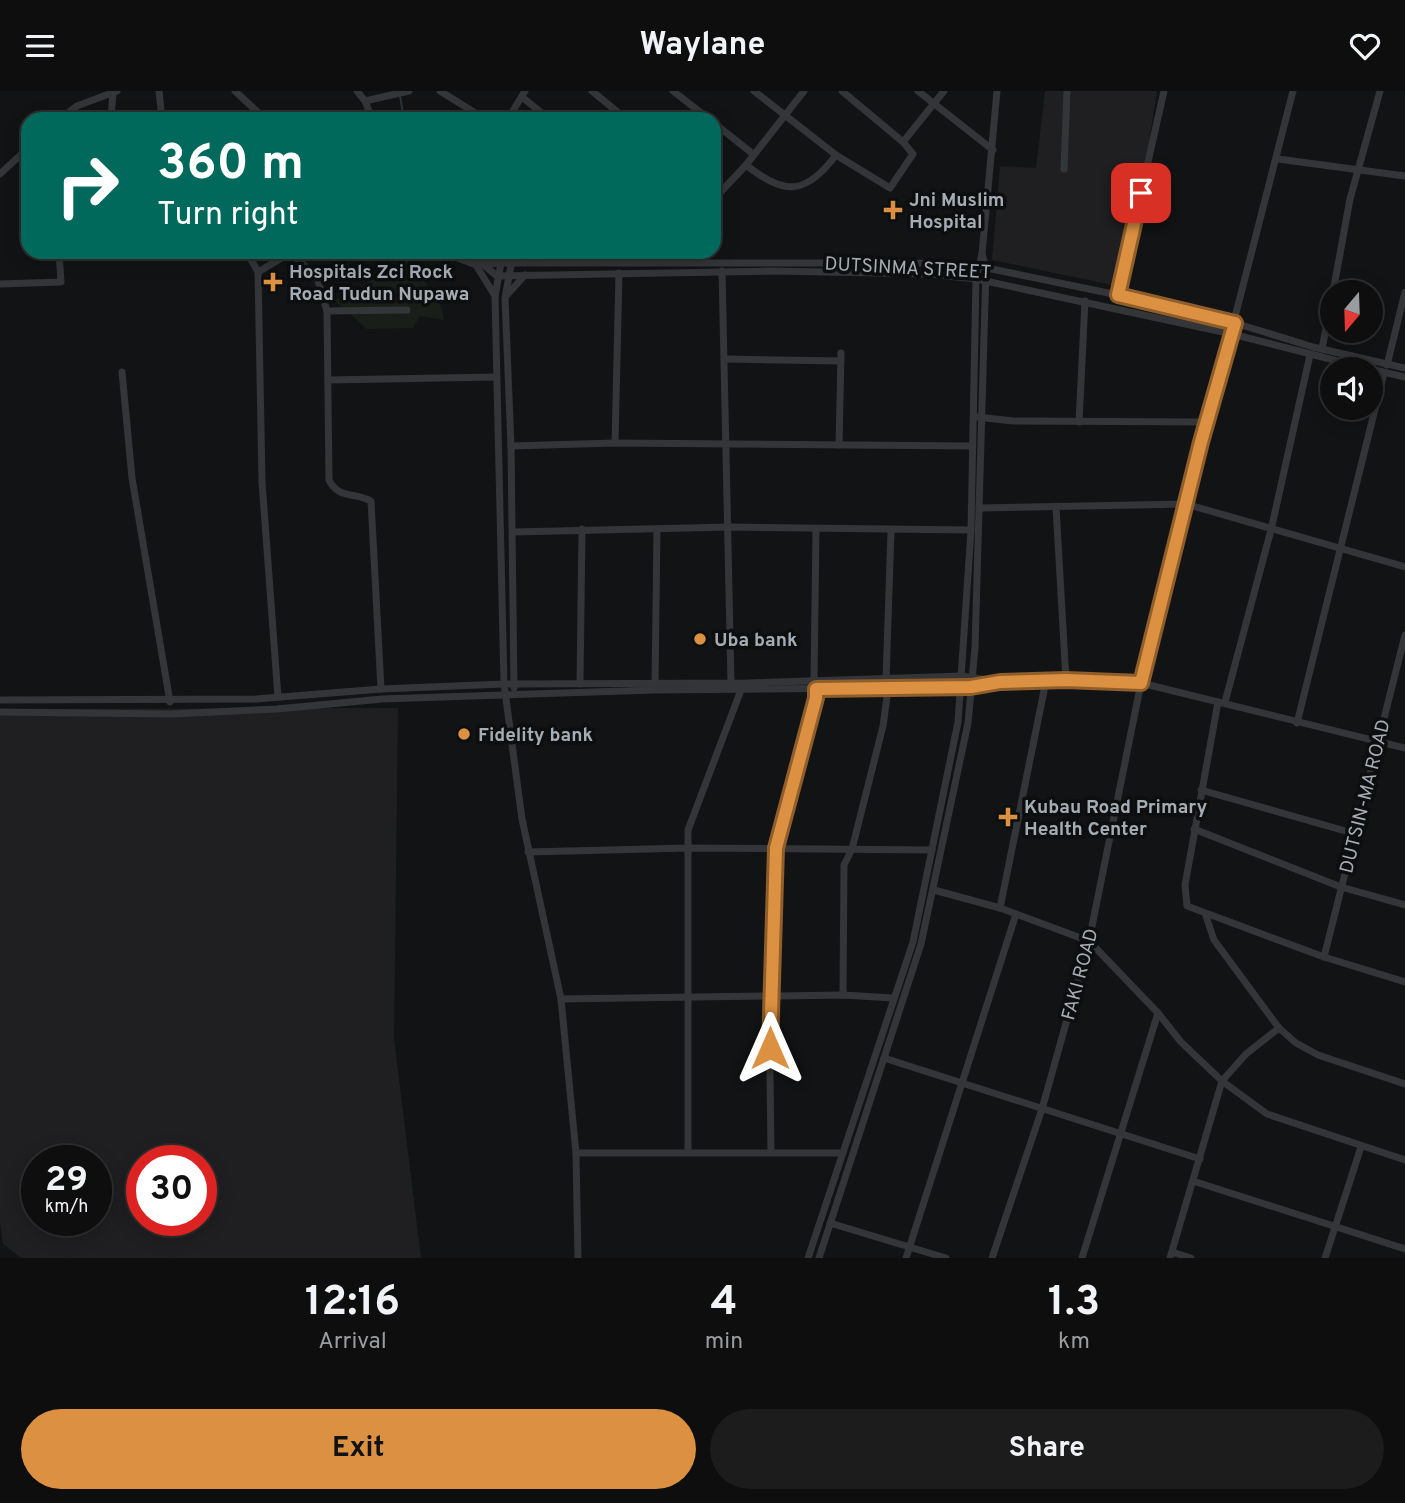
<!DOCTYPE html>
<style>
body{margin:0;font-family:Overpass,sans-serif;background:#1c1c1d;color:#f1f3f6;height:100vh;display:flex;flex-direction:column;font-size:26px;white-space:nowrap}
*{box-sizing:border-box;margin:0}
p{font-size:23px;color:#9b9c9e}
.icon{flex:none;width:38px;height:38px;fill:none;stroke:currentColor;stroke-width:2;stroke-linecap:round;stroke-linejoin:round}
.map{position:relative;height:1167px;overflow:hidden}
.drawer{display:flex;flex-direction:column;background:#0e0e0f;flex:1}
.drawer>*{flex:none}
.top-card{position:absolute;left:21px;top:21px;width:700px;height:147px;border-radius:21px;box-shadow:0 4px 18px #0003,0 0 0 2px #2e2e2f;background:#00695c;color:#fff;overflow:hidden}
.needle{width:46px;rotate:199deg}
.controls{position:absolute;left:1320px;top:189px;display:grid;gap:14px}
.controls a{display:grid;place-items:center;width:63px;height:63px;border-radius:50%;background:#0e0e0f;box-shadow:0 4px 18px #0003,0 0 0 2px #2e2e2f;font-size:35px}
.speed{position:absolute;left:21px;top:1054px;display:flex;gap:14px;font-size:35px;font-weight:700;text-align:center}
.speed>*{display:grid;place-content:center;width:91px;height:91px;border-radius:50%;background:#0e0e0f;box-shadow:0 4px 18px #0003,0 0 0 2px #2e2e2f;line-height:1}
.speed small{font-size:18px;font-weight:400}
.speed .limit{border:10px solid #d22;background:#fff;color:#111}
.pin{position:absolute;display:grid;place-items:center;width:60px;height:60px;color:#fff;margin:-30px;border-radius:14px;box-shadow:0 4px 10px #0006}
.me{position:absolute;width:77px;margin:-38px;rotate:0deg;stroke-linejoin:round;filter:drop-shadow(0 0 5px #0008)}
.turn{display:flex;align-items:center;gap:24px;height:147px;padding:0 21px;font-size:32px}
.turn .icon{width:91px;height:91px;stroke-width:2.5}
.turn b{display:block;font-size:49px;line-height:60px}
.eta{display:flex;justify-content:space-evenly;align-items:center;height:119px;text-align:center}
.eta b{font-size:42px;font-weight:700;line-height:49px}
.action{display:flex;gap:14px;margin-top:auto;padding:14px 21px}
.action a{flex:1;height:80px;border-radius:42px;background:#dc9042;color:#111;font-size:28px;font-weight:700;line-height:80px;text-align:center}
.action a+a{background:#1c1c1d;color:#f1f3f6}
header{display:flex;justify-content:space-between;align-items:center;height:91px;padding:0 21px;background:#0e0e0f;font-size:32px;font-weight:700}
.map>svg:first-child{display:block}
.built{fill:#1f1f21;fill-rule:evenodd}
.green{fill:#191e19}
.lines{fill:none;stroke-linecap:round;stroke-linejoin:round}
.stream{stroke:#2a3336;stroke-width:2}
.minor{stroke:#343538;stroke-width:7}
.route-casing{stroke:#8f5e2b;stroke-width:18}
.route{stroke:#dc9042;stroke-width:12}
.poi-dot{fill:#dc9042;stroke:#0d0e0f;stroke-width:2.5}
.labels{text-anchor:middle;stroke-width:7;stroke-linejoin:round;paint-order:stroke}
.poi-label{font-size:19px;font-weight:bold;fill:#a6acb3;stroke:#0d0e0f;text-anchor:start}
.street-label{font-size:19px;fill:#a6acb3;stroke:#0d0e0f}
</style>
<header><svg class="icon" aria-label="menu" viewBox="0 0 24 24"><path d="M4 6h16M4 12h16M4 18h16"/></svg>Waylane<svg class="icon" aria-label="heart" viewBox="0 0 24 24"><path d="M12 20l-8-8c-3-5 5-10 8-4 3-6 11-1 8 4z"/></svg></header>
<div class="map">
<svg width="1405" height="1167" viewBox="0 0 1405 1167">
<rect width="100%" height="100%" fill="#121314"/>
<g class="built">
<polygon points="1045,0 1157,0 1145,76 1112,194 992,169 1000,75 1036,77"/>
<path d="M398 617 394 947 421 1167H21L3 1153 0 1131V618ZM37 1069H96V1129H37ZM142 1069H201V1129H142Z"/>
</g>
<polygon class="green" points="412,166 429,198 439,206 444,229 420,225 413,237 367,238 335,210"/>
<g class="lines">
<polyline class="stream" points="400,5 404,28"/>
<g class="minor">
<polyline points="159,0 162,28"/>
<polyline points="235,0 265,28"/>
<polyline points="357,0 365,10 372,28"/>
<polyline points="440,0 485,28"/>
<polyline points="592,0 626,28"/>
<polyline points="673,0 709,28"/>
<polyline points="754,0 836,64 890,97 913,63 903,51 944,0"/>
<polyline points="842,0 903,51"/>
<polyline points="918,0 993,59"/>
<polyline points="522,6 549,28"/>
<polyline points="365,10 409,0"/>
<polyline points="60,28 77,15 117,0"/>
<polyline points="111,28 113,1"/>
<polyline points="508,28 525,0"/>
<polyline points="714,32 753,63"/>
<polyline points="1278,68 1405,85"/>
<path d="M746 74C785 105 806 104 836 64"/>
<polyline points="1064,78 1067,0"/>
<polyline points="0,83 28,57"/>
<polyline points="714,108 746,74 804,0"/>
<polyline points="247,161 258,181 262,391 278,606"/>
<polyline points="442,161 476,174 501,172 917,172 977,175 1118,204 1235,232 1313,256 1405,277"/>
<polyline points="508,161 501,172 495,205 504,593 522,728 561,908 576,1062 578,1167"/>
<polyline points="528,161 538,170"/>
<polyline points="512,169 505,207 511,355 514,597"/>
<polyline points="485,175 497,185 772,180 928,183 976,188 1232,243 1369,278"/>
<polyline points="722,180 731,592"/>
<path d="M258 181 285 165 295 166 317 186 327 220 329 389C338 408 355 401 371 410L381 598"/>
<polyline points="0,193 61,191 59,161"/>
<polyline points="1333,201 1350,108 1380,0"/>
<polyline points="507,204 525,184"/>
<polyline points="1118,204 1164,0"/>
<polyline points="495,205 476,174 497,161"/>
<polyline points="327,220 407,219"/>
<polyline points="1322,258 1332,206"/>
<polyline points="725,268 841,270"/>
<polyline points="1387,274 1405,201"/>
<polyline points="1370,278 1405,286"/>
<polyline points="122,281 132,387 170,611"/>
<polyline points="328,289 496,286"/>
<polyline points="977,326 1013,330 1207,331"/>
<polyline points="1079,331 1085,210"/>
<polyline points="615,352 619,182"/>
<polyline points="839,354 841,262"/>
<polyline points="511,355 615,352 972,355"/>
<polyline points="1056,416 1066,589"/>
<polyline points="979,417 1186,413 1405,476"/>
<polyline points="513,441 730,436 971,439"/>
<polyline points="814,590 816,438"/>
<polyline points="886,590 891,440"/>
<polyline points="580,593 582,438"/>
<polyline points="655,593 657,438"/>
<polyline points="0,609 256,608 381,598 504,593 747,592 962,585 1000,591 1066,589 1141,592 1405,657"/>
<polyline points="1218,611 1185,794 1187,815 1324,866 1405,891"/>
<polyline points="1225,611 1271,439 1310,264"/>
<polyline points="0,621 171,623 277,618 382,608 655,599 971,596 1000,591"/>
<polyline points="1297,632 1384,282"/>
<polyline points="1201,699 1356,743"/>
<polyline points="1194,738 1341,796 1405,814"/>
<polyline points="528,761 688,757 932,759"/>
<polyline points="934,799 1000,817 1089,850 1158,922 1181,951 1222,990 1267,1023 1405,1069"/>
<polyline points="1000,817 1046,590"/>
<polyline points="1206,825 1214,849 1279,937 1296,952 1318,964 1405,993"/>
<polyline points="1324,866 1405,544"/>
<polyline points="843,904 844,774 852,758 883,635 888,598"/>
<polyline points="561,908 843,904 893,907"/>
<polyline points="884,967 1200,1068"/>
<polyline points="688,1061 688,739 741,599"/>
<polyline points="771,1061 769,906 776,757 816,607 816,598"/>
<polyline points="576,1062 842,1062"/>
<polyline points="1193,1090 1405,1158"/>
<polyline points="830,1132 946,1167"/>
<polyline points="1172,1161 1191,1167"/>
<polyline points="808,1167 913,851 958,631 971,439 976,188 982,163 997,0"/>
<polyline points="819,1167 921,853 968,632 975,557 986,177 982,163"/>
<polyline points="906,1167 1016,823"/>
<polyline points="992,1167 1042,1018 1089,850 1141,592 1293,0"/>
<polyline points="1082,1167 1158,922"/>
<polyline points="1170,1167 1222,990 1246,963 1279,937"/>
<polyline points="1325,1167 1361,1056"/>
</g>
</g>
<g class="lines">
<g class="route-casing">
<polyline id="route" points="770,957 776,757 816,607 816,598 971,596 1000,591 1066,589 1141,592 1201,351 1235,232 1118,204 1141,102"/>
</g>
<use href="#route" class="route"/>
</g>
<g class="poi-dot">
<path d="M889.5 108.5h7v7h7v7h-7v7h-7v-7h-7v-7h7z"/>
<path d="M269.5 180.5h7v7h7v7h-7v7h-7v-7h-7v-7h7z"/>
<circle cx="700" cy="548" r="7"/>
<circle cx="464" cy="643" r="7"/>
<path d="M1004.5 715.5h7v7h7v7h-7v7h-7v-7h-7v-7h7z"/>
</g>
<g class="labels">
<g class="poi-label">
<text x="909" y="115">Jni Muslim<tspan x="909" dy="22">Hospital</tspan></text>
<text x="289" y="187">Hospitals Zci Rock<tspan x="289" dy="22">Road Tudun Nupawa</tspan></text>
<text x="714" y="555">Uba bank</text>
<text x="478" y="650">Fidelity bank</text>
<text x="1024" y="722">Kubau Road Primary<tspan x="1024" dy="22">Health Center</tspan></text>
</g>
<g class="street-label">
<text transform="translate(908 176) rotate(3)" y="7">DUTSINMA STREET</text>
<text transform="translate(1364 705) rotate(-76)" y="7">DUTSIN-MA ROAD</text>
<text transform="translate(1079 883) rotate(-75)" y="7">FAKI ROAD</text>
</g>
</g>
</svg>
<div class="controls">
<a><svg class="needle" viewBox="-14 -14 28 28"><path d="M0-13l5 13h-10z" fill="#e53935"/><path d="M0 13l5-13h-10z" fill="#9b9c9e"/></svg></a>
<a><svg class="icon" aria-label="sound" viewBox="0 0 24 24"><path d="M4 9h4l5-4v14l-5-4H4zM17 9q2 3 0 6"/></svg></a>
</div>
<div class="speed"><div>29<small>km/h</small></div><div class="limit">30</div></div>
<div class="pin" style="left:1141px;top:102px;background:#d93025"><svg class="icon" aria-label="arrive" viewBox="0 0 24 24"><path d="M6 21V4h12l-3 4 3 4H6"/></svg></div>
<svg class="me" style="left:770px;top:957px" viewBox="-20 -20 40 40"><path d="M0-17L14 15 0 8-14 15z" fill="#dc9042" stroke="#fff" stroke-width="4"/></svg>
<div class="top-card">
<div class="turn"><svg class="icon" aria-label="right" viewBox="0 0 24 24"><path d="M7 20v-9h11M14 6l5 5-5 5"/></svg><div><b>360 m</b>Turn right</div></div>
</div>
</div>
<section class="drawer">
<div class="eta">
<div><b>12:16</b><p>Arrival</p></div>
<div><b>4</b><p>min</p></div>
<div><b>1.3</b><p>km</p></div>
</div>
<div class="action"><a>Exit</a><a>Share</a></div>
</section>
